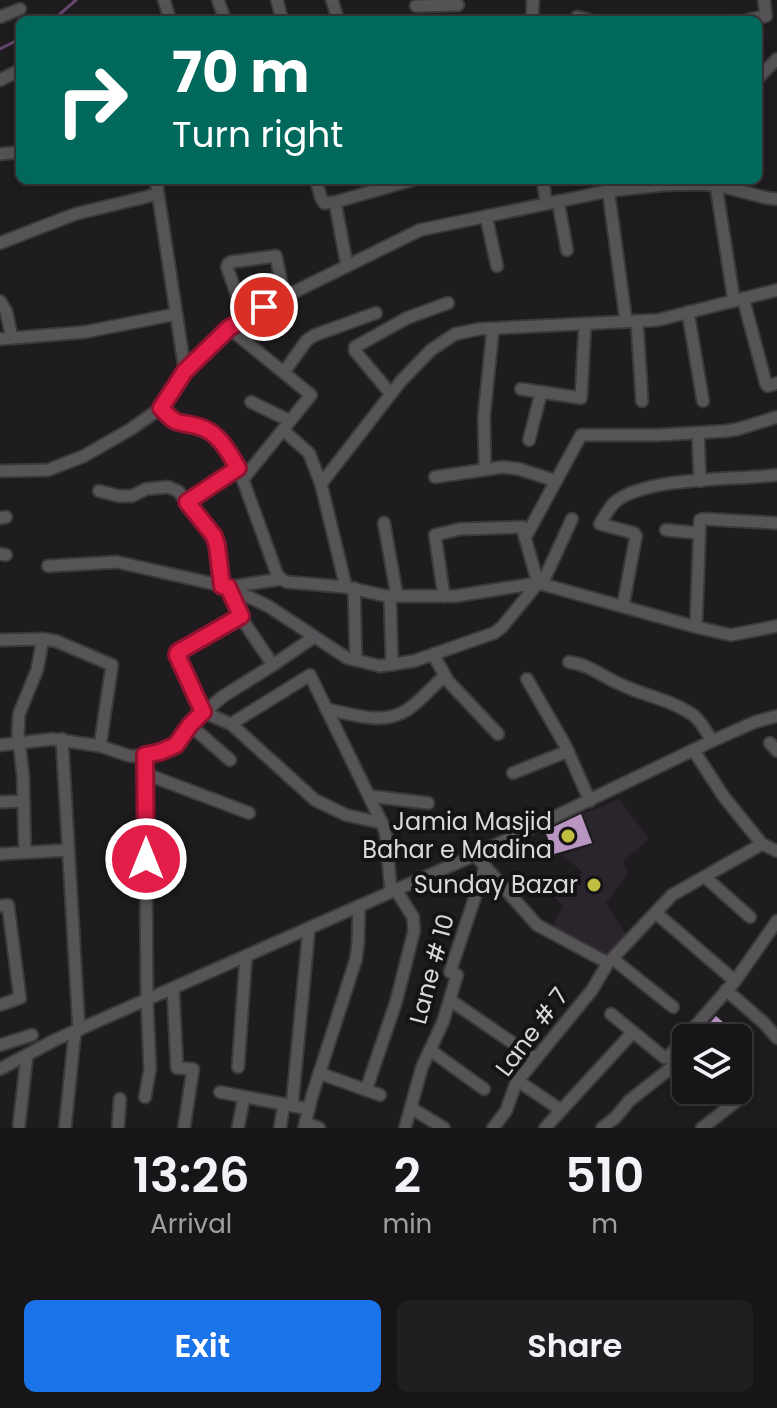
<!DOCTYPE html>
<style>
body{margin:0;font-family:Poppins,sans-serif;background:#201e20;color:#f1f3f6;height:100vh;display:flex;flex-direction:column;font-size:30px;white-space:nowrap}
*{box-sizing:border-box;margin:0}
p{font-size:26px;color:#9e9fa1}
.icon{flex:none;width:44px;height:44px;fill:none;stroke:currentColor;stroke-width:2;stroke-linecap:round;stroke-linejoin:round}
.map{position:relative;height:1128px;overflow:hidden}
.side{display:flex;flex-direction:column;background:#171517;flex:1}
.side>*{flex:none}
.guide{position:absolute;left:16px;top:16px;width:746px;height:168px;border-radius:12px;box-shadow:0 8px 32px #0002,0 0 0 2px #363436;background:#00695c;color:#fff;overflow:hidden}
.controls{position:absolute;left:672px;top:1024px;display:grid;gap:16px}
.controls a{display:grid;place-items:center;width:80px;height:80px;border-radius:12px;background:#171517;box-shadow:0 8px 32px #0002,0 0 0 2px #363436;font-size:40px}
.pin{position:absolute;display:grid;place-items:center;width:68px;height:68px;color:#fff;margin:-34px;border:4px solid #fff;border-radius:50%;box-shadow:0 2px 8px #0007}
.me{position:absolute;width:88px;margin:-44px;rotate:0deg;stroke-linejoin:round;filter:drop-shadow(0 0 6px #0008)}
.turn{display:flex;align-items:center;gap:28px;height:168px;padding:0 24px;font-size:36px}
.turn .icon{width:104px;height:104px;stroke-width:2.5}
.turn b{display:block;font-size:56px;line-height:68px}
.eta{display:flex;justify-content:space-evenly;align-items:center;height:136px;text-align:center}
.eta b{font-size:48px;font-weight:600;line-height:56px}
.primary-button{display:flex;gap:16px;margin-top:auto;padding:16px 24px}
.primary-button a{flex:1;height:92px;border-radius:12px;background:#1a73e8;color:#fff;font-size:32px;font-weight:600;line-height:92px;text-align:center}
.primary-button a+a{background:#201e20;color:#f1f3f6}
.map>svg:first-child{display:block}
.built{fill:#2a242c}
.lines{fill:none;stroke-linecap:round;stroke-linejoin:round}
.stream{stroke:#66476f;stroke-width:3}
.building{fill:#b995c2}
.minor-casing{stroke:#3b393b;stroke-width:15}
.minor{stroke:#575458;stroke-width:11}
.route-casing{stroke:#92132f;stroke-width:20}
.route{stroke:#e11d48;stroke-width:14}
.poi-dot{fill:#bfbe41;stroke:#151316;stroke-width:3}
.labels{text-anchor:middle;stroke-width:8;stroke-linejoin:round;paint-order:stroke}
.poi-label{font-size:24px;fill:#d9d8da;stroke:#151316;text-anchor:end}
.street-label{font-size:24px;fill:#d9d8da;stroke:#151316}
</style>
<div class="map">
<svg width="777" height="1128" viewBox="0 0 777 1128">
<rect width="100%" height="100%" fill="#1f1c1f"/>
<polygon class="built" points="619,799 649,839 623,861 628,873 606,903 627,936 608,957 553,926 563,906 555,898 583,872 562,855 595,844 583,814"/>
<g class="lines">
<g class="stream">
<polyline points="53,20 76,0"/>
<polyline points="0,49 20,39"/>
</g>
</g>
<g class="building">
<polygon points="581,814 592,843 554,854 545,831"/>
<polygon points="716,1016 731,1029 721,1038 708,1025"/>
</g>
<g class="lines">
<g class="minor-casing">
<g id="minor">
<polyline points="164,0 170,20"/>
<polyline points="218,0 225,20"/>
<polyline points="277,0 282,20"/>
<polyline points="332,0 338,20"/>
<polyline points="416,6 458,5"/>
<polyline points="0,17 20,9"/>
<polyline points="577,17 589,20"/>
<polyline points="532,20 533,0"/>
<polyline points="747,20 766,16 764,0"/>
<polyline points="758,78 777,59"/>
<polyline points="0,80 20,70"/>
<polyline points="0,154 20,152"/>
<polyline points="156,180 185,371"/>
<polyline points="316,180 321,198 324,203 335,202"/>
<polyline points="543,180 546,203"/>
<polyline points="607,180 626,321"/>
<polyline points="718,181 716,185 734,301"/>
<polyline points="558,201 567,250"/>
<polyline points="486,216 497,266"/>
<polyline points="0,243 75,214 158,194"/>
<polyline points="347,266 335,202 412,180"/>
<polyline points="743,298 766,384 768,386 777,383"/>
<polyline points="0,301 6,311 12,338"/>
<polyline points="688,312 703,401"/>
<polyline points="245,318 227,267 228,264 231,262 276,256 284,297"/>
<polyline points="637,321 642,401"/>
<polyline points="229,328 311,395 243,479"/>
<polyline points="0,339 85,332 176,314"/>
<polyline points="284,372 307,340 315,335 376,313"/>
<polyline points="521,389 581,398 585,324"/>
<polyline points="391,394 355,351 355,347 407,318 448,303"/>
<polyline points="251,402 290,421"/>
<polyline points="161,408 174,422 202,427 221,440 239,469 277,574 281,579 287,582 346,587 386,596 456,596 538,583"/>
<polyline points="283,430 309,453 321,484 346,587"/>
<polyline points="698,433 700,481"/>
<polyline points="529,440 541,393"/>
<polyline points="485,469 484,416 493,329"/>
<polyline points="0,471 48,470 84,456 131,429 161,408 185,371 229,328 284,297 420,230 608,191 664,185 697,184 716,185 767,198 777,199"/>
<polyline points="435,477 503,467 519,469 556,481"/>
<polyline points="321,484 401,381 431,350 455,334 479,329 658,320 777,290"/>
<polyline points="99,491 119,496 132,496 146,489 156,488 168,487 178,491 214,536 217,545 222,586"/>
<polyline points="187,502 238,468"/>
<polyline points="0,518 6,517"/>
<polyline points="384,523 397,596"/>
<polyline points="666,530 699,533"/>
<polyline points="525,538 581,435 658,435 726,431 738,429 777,417"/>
<polyline points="0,554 6,555"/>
<polyline points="48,566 117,562 228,587 268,606 347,658 380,666 414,661 494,633 502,627 538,583"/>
<polyline points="542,584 572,519"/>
<polyline points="354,588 356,660"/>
<polyline points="390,596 392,665"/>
<polyline points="444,596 435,535 460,529 522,527 538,583 696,627 731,635 777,626"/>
<path d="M623 606 636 536 634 533 600 524C604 518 608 509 614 503 644 476 736 480 777 475"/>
<polyline points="241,616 178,652 177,655 203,712 231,724 315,800 346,815 382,823"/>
<polyline points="696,627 700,520 703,519 777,523"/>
<polyline points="0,640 43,639 56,641 112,665 100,746"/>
<polyline points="433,654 448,681 498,734"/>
<path d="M569 662C591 665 602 677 622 685 645 696 672 700 693 715 702 722 706 731 712 741"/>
<polyline points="273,665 246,625 228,587 281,579"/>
<polyline points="527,679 565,745 590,801"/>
<path d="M326 709C352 714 383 726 407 710 421 701 432 686 445 676"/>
<polyline points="231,724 310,675 382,823 386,835 391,892"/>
<polyline points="190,725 230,760"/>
<polyline points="62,739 79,1030"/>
<polyline points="770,743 777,751"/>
<polyline points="0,745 52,739 100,746 130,756 142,756 160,752 176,745 190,725 222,697 273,665 314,637"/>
<polyline points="694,751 724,797 762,844"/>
<polyline points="513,773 568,751"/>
<polyline points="146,774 249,813"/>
<polyline points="369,796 428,803"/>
<polyline points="0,802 24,801"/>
<polyline points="25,852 23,775 18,733 19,714 37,670 43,639"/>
<polyline points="0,854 68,850"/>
<polyline points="475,855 537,925 608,963 672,895 762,844 777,851"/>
<polyline points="705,877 750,917"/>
<polyline points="0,906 8,905 20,998 0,1005"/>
<polyline points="656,913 735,981"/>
<polyline points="613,959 673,1007"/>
<polyline points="173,988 177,1068 193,1069 184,1128"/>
<polyline points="726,990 764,1023 777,1038"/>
<polyline points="450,1000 536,1059"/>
<polyline points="611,1014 665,1058 671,1054"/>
<polyline points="0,1045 32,1035"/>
<polyline points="430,1050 484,1089"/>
<polyline points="238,1067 246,956"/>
<polyline points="0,1069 57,1039 475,855 712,741 755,722 777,716"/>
<polyline points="319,1073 380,1095"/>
<polyline points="518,1081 561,1110"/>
<polyline points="366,1090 396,1002 414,931 413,917 396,890"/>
<polyline points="220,1092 309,1109"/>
<polyline points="145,1097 150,1069 147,1000 145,755"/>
<polyline points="292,1106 309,928"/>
<polyline points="411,1108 444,1128"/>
<polyline points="306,1123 319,1128"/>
<polyline points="19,1125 27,1055"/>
<polyline points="65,1128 75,1031"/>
<polyline points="118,1128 120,1099"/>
<polyline points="238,1128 244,1097"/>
<polyline points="280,1128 284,1104"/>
<polyline points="304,1128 312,1096 356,959 358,943 359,906"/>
<polyline points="405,1128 422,1067 443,1022 457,975 450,972 485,867"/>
<polyline points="493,1128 506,1111 516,1083 592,990 608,963"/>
<polyline points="545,1128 633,1032"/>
<polyline points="602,1128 616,1117 629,1101 677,1063 669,1056 735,981 777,921"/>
<polyline points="702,1128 743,1096 737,1090"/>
</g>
</g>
<use href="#minor" class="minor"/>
</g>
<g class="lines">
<g class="route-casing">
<path id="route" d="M146 859 145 755 160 752 176 745 190 725 203 712 177 655 178 652 241 616 228 587 222 586 217 545 214 536 187 502 238 468C228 451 219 433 200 427 177 420 179 428 161 408L185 371 229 328 264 307"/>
</g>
<use href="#route" class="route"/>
</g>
<g class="poi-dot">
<circle cx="568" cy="836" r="8"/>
<circle cx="594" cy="885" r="8"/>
</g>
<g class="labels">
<g class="poi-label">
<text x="552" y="830">Jamia Masjid<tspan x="552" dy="28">Bahar e Madina</tspan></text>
<text x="578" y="893">Sunday Bazar</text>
</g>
<g class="street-label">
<text transform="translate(432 969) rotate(-75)" y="8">Lane # 10</text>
<text transform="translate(532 1032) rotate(-53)" y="8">Lane # 7</text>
</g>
</g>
</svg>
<div class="controls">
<a><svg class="icon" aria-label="layers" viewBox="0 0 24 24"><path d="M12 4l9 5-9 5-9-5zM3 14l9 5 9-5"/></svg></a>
</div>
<div class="pin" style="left:264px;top:307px;background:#d93025"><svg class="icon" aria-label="arrive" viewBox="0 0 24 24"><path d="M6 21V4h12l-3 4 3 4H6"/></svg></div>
<svg class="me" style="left:146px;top:859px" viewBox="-20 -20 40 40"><circle r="17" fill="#e11d48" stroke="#fff" stroke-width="3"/><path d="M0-11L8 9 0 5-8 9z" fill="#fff"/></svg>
<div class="guide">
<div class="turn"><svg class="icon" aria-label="right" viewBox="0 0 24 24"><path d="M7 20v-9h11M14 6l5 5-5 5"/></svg><div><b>70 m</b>Turn right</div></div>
</div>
</div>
<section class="side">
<div class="eta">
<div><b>13:26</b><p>Arrival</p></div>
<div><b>2</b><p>min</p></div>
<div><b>510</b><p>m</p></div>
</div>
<div class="primary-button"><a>Exit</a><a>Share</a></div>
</section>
